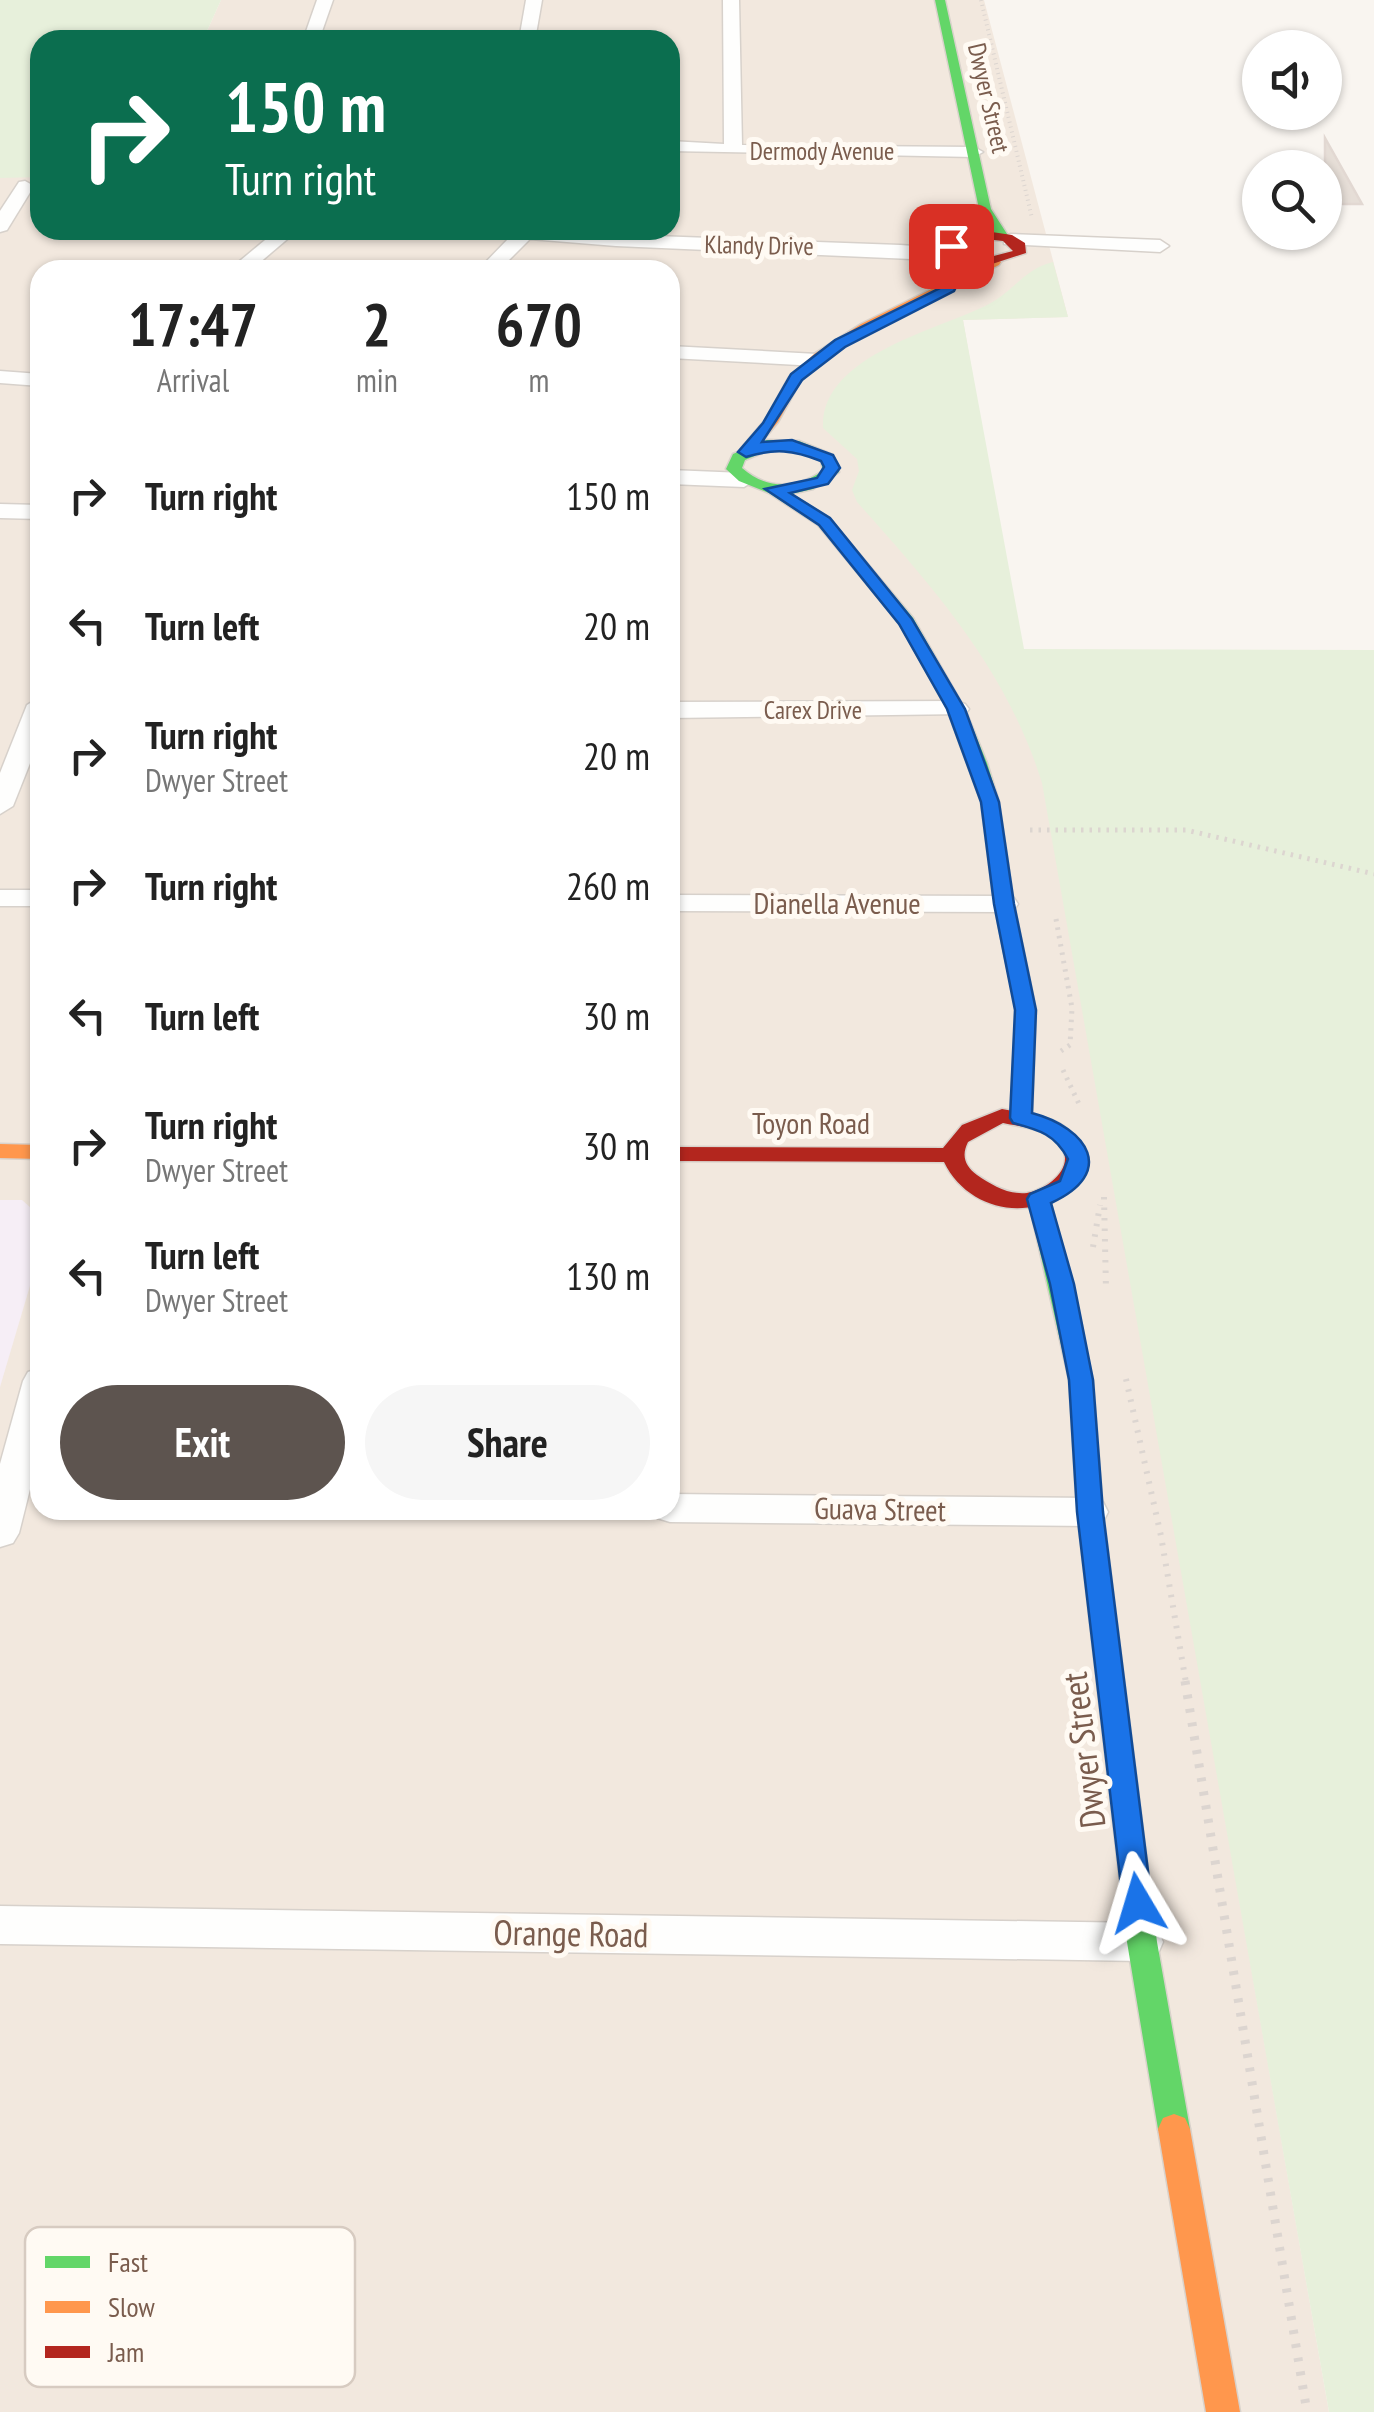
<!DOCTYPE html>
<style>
body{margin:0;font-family:"PT Sans Narrow",sans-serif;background:#f6f6f6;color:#222;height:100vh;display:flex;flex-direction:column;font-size:38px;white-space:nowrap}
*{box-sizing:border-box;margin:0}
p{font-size:32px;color:#767676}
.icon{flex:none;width:55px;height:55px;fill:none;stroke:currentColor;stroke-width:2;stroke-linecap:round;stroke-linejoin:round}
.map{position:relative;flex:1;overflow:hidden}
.side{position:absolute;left:30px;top:260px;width:650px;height:1260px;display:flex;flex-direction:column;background:#fff;border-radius:30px;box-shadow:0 2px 8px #0004}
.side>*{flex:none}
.hud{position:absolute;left:30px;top:30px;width:650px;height:210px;border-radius:30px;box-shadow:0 2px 8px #0004;background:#0b6e4f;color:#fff;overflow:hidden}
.tools{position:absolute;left:1242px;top:30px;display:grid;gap:20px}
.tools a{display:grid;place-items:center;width:100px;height:100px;border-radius:50%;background:#fff;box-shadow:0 2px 8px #0004;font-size:50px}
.pin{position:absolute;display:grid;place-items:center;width:85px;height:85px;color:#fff;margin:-42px;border-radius:20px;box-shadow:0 5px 15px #0006}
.me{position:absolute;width:110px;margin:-55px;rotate:353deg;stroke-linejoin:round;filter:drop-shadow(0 0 8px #0008)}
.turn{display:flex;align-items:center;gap:35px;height:210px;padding:0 30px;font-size:45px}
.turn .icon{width:130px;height:130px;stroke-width:2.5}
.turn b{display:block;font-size:70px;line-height:85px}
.eta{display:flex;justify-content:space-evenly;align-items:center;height:170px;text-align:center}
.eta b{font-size:60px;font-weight:800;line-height:70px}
.action{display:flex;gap:20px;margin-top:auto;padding:20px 30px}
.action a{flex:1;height:115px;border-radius:60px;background:#5d544f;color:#fff;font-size:40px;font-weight:800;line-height:115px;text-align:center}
.action a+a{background:#f6f6f6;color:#222}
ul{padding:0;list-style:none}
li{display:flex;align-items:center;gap:30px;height:130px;padding:0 30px}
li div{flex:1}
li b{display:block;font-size:38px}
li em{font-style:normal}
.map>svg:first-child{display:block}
.residential{fill:#f2e8de;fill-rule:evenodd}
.education{fill:#f6eef6}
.green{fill:#e7f0db}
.building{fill:#e6ded7;stroke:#e2d8d2;stroke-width:2.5}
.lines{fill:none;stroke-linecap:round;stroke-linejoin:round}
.lane-casing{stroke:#d7d1cb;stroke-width:3}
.street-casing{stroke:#d7d1cb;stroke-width:3}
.fast-casing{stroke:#d9d2cb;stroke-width:3}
.slow-casing{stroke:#d9d2cb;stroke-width:3}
.jam-casing{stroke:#d9d2cb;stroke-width:3}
.path-far3{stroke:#dcd5d0;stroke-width:4;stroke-dasharray:1 4;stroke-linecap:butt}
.path-far2{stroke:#dcd5d0;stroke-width:5;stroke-dasharray:2.5 6;stroke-linecap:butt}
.path-far1{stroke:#dcd5d0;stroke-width:6;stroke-dasharray:2.5 8;stroke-linecap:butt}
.path{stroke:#dcd5d0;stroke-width:9;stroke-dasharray:4 10;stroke-linecap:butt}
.lane{fill:#fefefd;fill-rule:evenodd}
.street{fill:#fefefd;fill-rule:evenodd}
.fast{fill:#63d668;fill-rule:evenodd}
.slow{fill:#ff974d;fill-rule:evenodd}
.jam{fill:#b3261e;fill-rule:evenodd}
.route{fill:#1a73e8;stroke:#114b97;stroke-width:2.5}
.labels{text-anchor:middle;stroke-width:10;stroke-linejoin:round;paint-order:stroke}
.far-street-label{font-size:25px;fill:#7a5c4d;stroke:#fffaf3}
.street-label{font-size:30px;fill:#7a5c4d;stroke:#fffaf3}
.near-street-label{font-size:35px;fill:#7a5c4d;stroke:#fffaf3}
.key{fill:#fffaf3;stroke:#d7cbc1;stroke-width:2.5}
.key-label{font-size:28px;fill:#7a5c4d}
</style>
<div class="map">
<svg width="1374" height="2412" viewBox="0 0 1374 2412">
<rect width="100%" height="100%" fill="#f9f5f0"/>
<path class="residential" d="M221 0H984L1068 317 963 320 1329 2412H0V54L40 52V230H670V40H203ZM40 270H670V1510H40Z"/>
<polygon class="education" points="0,1200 22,1200 40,1216 40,1252 0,1387"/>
<g class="green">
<polygon points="0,0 221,0 203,40 40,40 40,177 0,178"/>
<path d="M1053 262 1068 317 963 320 1024 649 1374 650V2412H1329L1042 783C1007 670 934 588 857 502L852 490 859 471 857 459 823 428C820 355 939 330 989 304 1014 291 1024 269 1053 262Z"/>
</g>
<polygon class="building" points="1325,138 1362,204 1325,204"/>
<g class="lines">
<g class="lane-casing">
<polygon id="lane" points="201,34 311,35 315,37 311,39 204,38"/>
</g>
<g class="street-casing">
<g id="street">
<polygon points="317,0 333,0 319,40 303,40"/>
<polygon points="526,0 542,0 535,40 519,40"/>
<polygon points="723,0 739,0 742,145 974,147 983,152 974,157 670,151 670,141 724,144"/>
<polygon points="25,181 34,186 7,230 0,232 0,211 19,182"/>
<polygon points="277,230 298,230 251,270 229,270"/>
<polygon points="494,230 900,245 957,249 966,255 957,261 616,246 530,239 499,270 478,270 511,236"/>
<polygon points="1011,234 1160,240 1169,246 1160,252 1004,244 1004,236"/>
<polygon points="670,346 817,354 827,360 817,366 670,358"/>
<polygon points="0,371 40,374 40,386 0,383"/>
<polygon points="670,470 744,473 755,480 744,487 670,484"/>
<polygon points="0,504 40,505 40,519 0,518"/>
<polygon points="40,697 40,738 13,806 0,814 0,773 27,705"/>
<polygon points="956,701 965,704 969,709 965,714 670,718 670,702"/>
<rect x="0" y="890" width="40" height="16"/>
<polygon points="670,895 1004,896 1014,898 1018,904 1014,910 1004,912 670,911"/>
<polygon points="40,1368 40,1449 19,1533 13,1543 0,1547 0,1464 23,1381 28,1372"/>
<polygon points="670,1494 1090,1498 1103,1502 1108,1512 1103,1522 1090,1526 670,1522 657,1518 653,1510 670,1510"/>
<polygon points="0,1906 1142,1923 1157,1928 1163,1942 1157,1956 1142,1961 0,1944"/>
</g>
</g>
<g class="fast-casing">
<g id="fast">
<polygon points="935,0 945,0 991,209 1009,237 1008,240 998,240 979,209"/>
<path d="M799 441 833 455 839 472 813 489 791 494 830 519 913 618 965 709 987 763 999 802 1014 904 1036 1010 1032 1117 1029 1122H1013L1010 1117 1016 1010 994 904 981 802 947 709 900 624 818 525 769 493 739 481 726 469 733 454 767 440ZM769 450H797L821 461 823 471C796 489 767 490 742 468L745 460Z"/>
<polygon points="1039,1191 1050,1199 1093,1380 1103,1512 1157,1942 1190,2129 1185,2140 1174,2144 1163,2140 1158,2129 1127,1942 1077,1512 1069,1380 1028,1199"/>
</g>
</g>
<g class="slow-casing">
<g id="slow">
<polygon points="994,258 1001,262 999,265 871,330 824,360 800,382 778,422 751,455 741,455 738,452 765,420 789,377 814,354 861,324"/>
<polygon points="0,1144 40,1145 40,1159 0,1158"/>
<polygon points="1174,2114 1185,2118 1190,2129 1240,2412 1206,2412 1158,2129 1163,2118"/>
</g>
</g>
<g class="jam-casing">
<g id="jam">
<path d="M985 231 1012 235 1025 243 1026 253 986 266 946 251 953 236ZM985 239 1003 241 1013 251 986 258 960 249 963 242Z"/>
<path d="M1002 1109C1042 1117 1073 1116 1087 1160 1061 1226 973 1222 944 1162L670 1161V1147L943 1148 962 1125ZM1003 1123C1021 1127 1048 1128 1060 1145 1077 1167 1047 1190 1027 1193 1008 1195 992 1185 977 1175 965 1166 961 1156 968 1142Z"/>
</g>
</g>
<polyline class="path-far3" points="981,0 1032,218"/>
<g class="path-far2">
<polyline points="1030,830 1186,830 1374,874"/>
<polyline points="1056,919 1072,1008 1070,1045 1061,1051"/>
<polyline points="1063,1070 1079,1104"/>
</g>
<g class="path-far1">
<polyline points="1104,1197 1106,1289"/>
<polyline points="1093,1247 1100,1205"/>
<polyline points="1126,1379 1161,1536 1186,1683"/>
</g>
<polyline class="path" points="1185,1681 1307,2412"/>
<use href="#lane" class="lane"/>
<use href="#street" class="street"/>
<use href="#fast" class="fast"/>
<use href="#slow" class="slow"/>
<use href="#jam" class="jam"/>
</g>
<path class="route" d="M947 244H956L970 258 954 291 845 347 802 380 762 442 792 440 833 455 840 468 828 484 790 493 830 518 912 619 965 709 999 802 1014 904 1036 1010 1032 1113C1088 1128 1117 1173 1051 1203L1074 1284 1093 1380 1103 1512 1152 1903 1148 1912 1138 1916 1127 1912 1123 1903 1077 1512 1069 1380 1050 1284 1027 1199 1030 1194 1060 1181 1068 1159C1055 1134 1039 1130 1013 1123L1010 1118 1015 1010 994 904 981 802 947 709 899 624 819 525 765 489 817 478 824 467 821 461C793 450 775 448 746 457L738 452 763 423 791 374 835 340 944 286 957 258 945 246Z"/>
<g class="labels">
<g class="far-street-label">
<text transform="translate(989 98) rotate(77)" y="9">Dwyer Street</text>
<text x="822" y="160">Dermody Avenue</text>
<text transform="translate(759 245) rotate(1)" y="9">Klandy Drive</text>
<text x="813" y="719">Carex Drive</text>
</g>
<g class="street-label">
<text x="837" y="914">Dianella Avenue</text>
<text x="811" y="1134">Toyon Road</text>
<text transform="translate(880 1510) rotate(1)" y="10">Guava Street</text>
</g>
<g class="near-street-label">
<text transform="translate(1084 1750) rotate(-97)" y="12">Dwyer Street</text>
<text transform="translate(571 1934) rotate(1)" y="12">Orange Road</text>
</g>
</g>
<rect x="25" y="2227" width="330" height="160" rx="15" class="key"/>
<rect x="45" y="2256" width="45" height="12" fill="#63d668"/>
<rect x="45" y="2301" width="45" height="12" fill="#ff974d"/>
<rect x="45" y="2346" width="45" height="12" fill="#b3261e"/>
<g class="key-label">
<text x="108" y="2272">Fast</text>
<text x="108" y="2317">Slow</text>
<text x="108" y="2362">Jam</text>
</g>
</svg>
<div class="tools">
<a><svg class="icon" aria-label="sound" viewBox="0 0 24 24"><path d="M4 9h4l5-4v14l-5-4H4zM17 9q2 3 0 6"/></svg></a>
<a><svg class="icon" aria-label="search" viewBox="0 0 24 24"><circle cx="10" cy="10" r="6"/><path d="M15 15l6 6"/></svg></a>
</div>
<div class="pin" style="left:951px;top:246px;background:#d93025"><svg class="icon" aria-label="arrive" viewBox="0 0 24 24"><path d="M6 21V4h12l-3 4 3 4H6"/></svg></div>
<svg class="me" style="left:1138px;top:1903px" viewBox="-20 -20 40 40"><path d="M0-17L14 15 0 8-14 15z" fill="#1a73e8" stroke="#fff" stroke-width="4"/></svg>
<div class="hud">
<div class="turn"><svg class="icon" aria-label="right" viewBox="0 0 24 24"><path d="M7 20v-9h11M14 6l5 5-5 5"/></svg><div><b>150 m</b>Turn right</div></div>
</div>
<section class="side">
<div class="eta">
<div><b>17:47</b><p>Arrival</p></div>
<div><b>2</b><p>min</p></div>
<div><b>670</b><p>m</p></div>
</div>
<ul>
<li><svg class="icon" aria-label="right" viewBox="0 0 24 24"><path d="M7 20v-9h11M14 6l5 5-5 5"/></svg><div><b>Turn right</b></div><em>150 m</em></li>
<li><svg class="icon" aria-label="left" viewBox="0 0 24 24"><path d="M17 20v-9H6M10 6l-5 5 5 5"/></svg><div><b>Turn left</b></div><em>20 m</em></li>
<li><svg class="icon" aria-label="right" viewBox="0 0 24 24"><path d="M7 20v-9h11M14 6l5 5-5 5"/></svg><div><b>Turn right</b><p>Dwyer Street</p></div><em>20 m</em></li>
<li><svg class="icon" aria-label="right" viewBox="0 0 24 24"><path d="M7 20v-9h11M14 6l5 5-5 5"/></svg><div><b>Turn right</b></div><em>260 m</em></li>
<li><svg class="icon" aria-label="left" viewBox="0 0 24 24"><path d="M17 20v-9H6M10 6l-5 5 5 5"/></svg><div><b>Turn left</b></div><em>30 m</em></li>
<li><svg class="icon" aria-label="right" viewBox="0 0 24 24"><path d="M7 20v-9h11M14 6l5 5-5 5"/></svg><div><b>Turn right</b><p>Dwyer Street</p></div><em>30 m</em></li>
<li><svg class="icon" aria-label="left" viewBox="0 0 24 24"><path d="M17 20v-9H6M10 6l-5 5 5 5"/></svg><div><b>Turn left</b><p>Dwyer Street</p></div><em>130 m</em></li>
</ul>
<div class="action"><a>Exit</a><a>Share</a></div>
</section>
</div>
